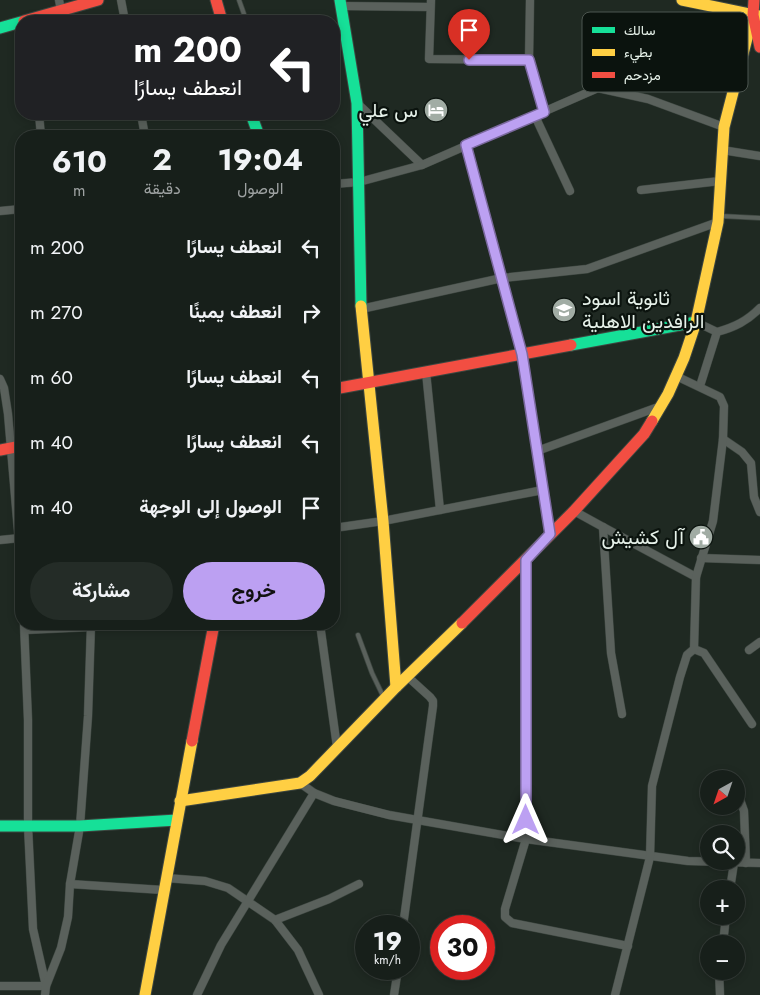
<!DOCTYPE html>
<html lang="ar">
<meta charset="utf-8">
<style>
body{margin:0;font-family:Jost,Vazirmatn,sans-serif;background:#242c27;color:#f1f3f6;direction:rtl;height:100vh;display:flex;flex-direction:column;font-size:19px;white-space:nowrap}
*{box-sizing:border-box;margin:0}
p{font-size:16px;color:#9ea2a2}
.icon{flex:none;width:28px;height:28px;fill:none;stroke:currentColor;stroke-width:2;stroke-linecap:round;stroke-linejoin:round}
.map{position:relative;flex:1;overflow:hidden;direction:ltr}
.sheet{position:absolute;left:15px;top:130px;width:325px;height:500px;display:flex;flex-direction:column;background:#171f1a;border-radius:20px;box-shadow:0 2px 8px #0003,0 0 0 1px #363d39;direction:rtl}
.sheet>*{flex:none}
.guide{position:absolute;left:15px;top:15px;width:325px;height:105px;border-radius:20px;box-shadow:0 2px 8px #0003,0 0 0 1px #363d39;direction:rtl;background:#202124;color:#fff;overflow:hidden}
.needle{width:32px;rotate:220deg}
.buttons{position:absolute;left:700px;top:770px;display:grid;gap:10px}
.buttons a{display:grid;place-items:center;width:45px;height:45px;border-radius:50%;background:#171f1a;box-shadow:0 2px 8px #0003,0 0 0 1px #363d39;font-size:25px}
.speed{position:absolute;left:355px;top:915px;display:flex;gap:10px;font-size:25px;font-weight:700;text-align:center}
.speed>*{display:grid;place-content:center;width:65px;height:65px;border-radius:50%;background:#171f1a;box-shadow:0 2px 8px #0003,0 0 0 1px #363d39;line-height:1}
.speed small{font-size:12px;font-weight:400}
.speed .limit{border:8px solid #d22;background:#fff;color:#111}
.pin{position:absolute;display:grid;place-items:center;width:42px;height:42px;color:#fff;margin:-51px -21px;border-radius:50% 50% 50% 0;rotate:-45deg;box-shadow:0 0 5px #0007}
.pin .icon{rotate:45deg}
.me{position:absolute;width:55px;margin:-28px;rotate:0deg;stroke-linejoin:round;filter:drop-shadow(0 0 4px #0008)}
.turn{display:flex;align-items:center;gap:18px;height:105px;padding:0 15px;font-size:22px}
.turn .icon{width:65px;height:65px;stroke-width:2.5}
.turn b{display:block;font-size:35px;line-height:42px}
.eta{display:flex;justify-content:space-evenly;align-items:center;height:85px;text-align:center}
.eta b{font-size:30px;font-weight:700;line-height:35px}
.button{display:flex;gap:10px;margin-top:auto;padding:10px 15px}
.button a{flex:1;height:58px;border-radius:30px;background:#bca0f2;color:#111;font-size:20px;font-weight:700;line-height:58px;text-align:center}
.button a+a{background:#242c27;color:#f1f3f6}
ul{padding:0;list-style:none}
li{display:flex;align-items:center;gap:15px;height:65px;padding:0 15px}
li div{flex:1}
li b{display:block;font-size:19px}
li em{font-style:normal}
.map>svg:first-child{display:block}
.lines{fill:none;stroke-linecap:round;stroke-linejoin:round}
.lane-casing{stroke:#3d4640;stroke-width:5.5}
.street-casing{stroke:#3d4640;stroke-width:9}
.fast-casing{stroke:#3d4640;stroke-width:13}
.slow-casing{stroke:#3d4640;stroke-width:13}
.jam-casing{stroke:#3d4640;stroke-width:13}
.lane{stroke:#5a615c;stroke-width:4}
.street{stroke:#5a615c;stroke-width:8}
.fast{stroke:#16e098;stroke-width:11}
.slow{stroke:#ffcf43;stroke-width:11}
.jam{stroke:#f24e42;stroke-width:11}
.route-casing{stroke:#7a689d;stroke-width:12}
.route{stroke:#bca0f2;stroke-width:9}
.labels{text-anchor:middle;stroke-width:4.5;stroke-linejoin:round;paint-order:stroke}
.poi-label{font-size:20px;fill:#e7f2ea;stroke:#0b130e;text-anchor:end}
.key{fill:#0b130e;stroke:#4d5650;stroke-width:1}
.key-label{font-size:14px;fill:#e7f2ea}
</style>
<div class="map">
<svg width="760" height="995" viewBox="0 0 760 995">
<rect width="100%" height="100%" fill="#1f2922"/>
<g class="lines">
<g class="lane-casing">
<g id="lane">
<polyline points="239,0 244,14"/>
<polyline points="720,216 760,218"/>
<polyline points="358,635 372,673 383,696"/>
</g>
</g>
<g class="street-casing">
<g id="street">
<polyline points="59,0 61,10"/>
<polyline points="121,0 125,21"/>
<polyline points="431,0 429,59 529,60"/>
<polyline points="530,0 529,60 544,112"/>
<polyline points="342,6 430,7"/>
<polyline points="357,103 422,165"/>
<polyline points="39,114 41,136"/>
<polyline points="141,114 145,136"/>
<polyline points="535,116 570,191"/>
<polyline points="467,145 522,354 550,534"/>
<polyline points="722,150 760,156"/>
<polyline points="334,184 359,182 422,165 598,88 648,99 724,127"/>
<polyline points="641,190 720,181"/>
<polyline points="0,211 21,209"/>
<polyline points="361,309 502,278 587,269 718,222"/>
<polyline points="696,322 717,332"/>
<polyline points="426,372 440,510"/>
<polyline points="0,379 4,388 8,414 21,566"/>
<path d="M700 386 717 332C735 327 747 321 760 308"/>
<polyline points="723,439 742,452 751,463 754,497 760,512"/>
<polyline points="537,451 661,406"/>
<polyline points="574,511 603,527 696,577"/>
<polyline points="603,527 611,653 622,714"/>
<polyline points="334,528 383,521 543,490"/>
<polyline points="0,540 20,538"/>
<polyline points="701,558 760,560"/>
<polyline points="526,560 526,839 505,909 505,917 512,923 628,946"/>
<polyline points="320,624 337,747"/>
<polyline points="25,630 91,627"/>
<polyline points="694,649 704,653 752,724"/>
<polyline points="749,650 760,642"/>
<polyline points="732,777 733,779"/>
<polyline points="300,783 314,793 334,801 389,815 526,839 688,861 760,863"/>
<polyline points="736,788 744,811 746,863"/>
<polyline points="166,878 205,881 228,888 275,920 298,950 319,995"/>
<polyline points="70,884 163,890"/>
<polyline points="730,889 734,863"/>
<polyline points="275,920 329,899 359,884"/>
<polyline points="403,926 433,706 433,701 430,697 408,677"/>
<polyline points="723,944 726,916"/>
<polyline points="719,971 720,995"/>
<polyline points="0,986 46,986 33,929 28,826 28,720 24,624"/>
<polyline points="45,995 46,986 61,948 68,917 70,884 80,826 88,716 91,624"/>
<polyline points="197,995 221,945 314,793"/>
<polyline points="394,995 398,969"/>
<polyline points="615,995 650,857 652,786 680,677 687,655 694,649 696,577 713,521 723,439 724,406 720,397 716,395 676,376"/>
</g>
</g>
<g class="fast-casing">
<g id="fast">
<polyline points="340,0 357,103 361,306"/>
<polyline points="0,28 21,22"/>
<polyline points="251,114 259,136"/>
<polyline points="571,345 696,322"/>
<polyline points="0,826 80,826 177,820"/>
</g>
</g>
<g class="slow-casing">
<g id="slow">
<polyline points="682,0 760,16"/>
<polyline points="361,306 383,521 396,687"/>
<polyline points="652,421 668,394 684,358 696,322 718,222 724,127 753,15"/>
<polyline points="180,801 300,783 310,776 396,687 462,623"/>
<polyline points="145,995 192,741"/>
</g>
</g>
<g class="jam-casing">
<g id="jam">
<polyline points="216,0 222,21"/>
<polyline points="754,0 753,15 760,47"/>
<polyline points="24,21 98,0"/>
<polyline points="334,389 571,345"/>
<polyline points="0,450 21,446"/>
<polyline points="462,623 574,511 644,434 652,421"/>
<polyline points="192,741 214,624"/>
</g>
</g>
<use href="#lane" class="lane"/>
<use href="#street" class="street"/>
<use href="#fast" class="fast"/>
<use href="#slow" class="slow"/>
<use href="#jam" class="jam"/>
</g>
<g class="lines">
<g class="route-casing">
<polyline id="route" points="469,60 529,60 544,112 466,145 522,354 550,534 526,560 526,820"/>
</g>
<use href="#route" class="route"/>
</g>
<defs>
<g id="hotel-disc" transform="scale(1.25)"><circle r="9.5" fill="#a1aca4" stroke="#0b130e"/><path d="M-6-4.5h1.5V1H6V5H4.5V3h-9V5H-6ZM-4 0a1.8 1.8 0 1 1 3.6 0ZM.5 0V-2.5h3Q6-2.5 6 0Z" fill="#fff"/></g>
<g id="school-disc" transform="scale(1.25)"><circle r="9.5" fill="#a1aca4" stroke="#0b130e"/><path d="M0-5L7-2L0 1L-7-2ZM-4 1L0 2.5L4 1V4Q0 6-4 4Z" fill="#fff"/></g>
<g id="civic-disc" transform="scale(1.25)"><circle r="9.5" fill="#a1aca4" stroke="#0b130e"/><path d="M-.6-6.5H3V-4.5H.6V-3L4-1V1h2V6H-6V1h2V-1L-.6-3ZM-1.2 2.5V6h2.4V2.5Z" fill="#fff"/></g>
</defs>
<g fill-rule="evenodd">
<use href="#hotel-disc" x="436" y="110"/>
<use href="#school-disc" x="564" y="310"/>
<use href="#civic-disc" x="701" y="537"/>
</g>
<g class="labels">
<g class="poi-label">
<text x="418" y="117">س علي</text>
<text x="582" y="305" text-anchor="start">ثانوية اسود<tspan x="582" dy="23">الرافدين الاهلية</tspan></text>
<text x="684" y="544">آل كشيش</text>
</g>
</g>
<rect x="582" y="12" width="166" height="80" rx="8" class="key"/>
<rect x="592" y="27" width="23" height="6" fill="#16e098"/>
<rect x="592" y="49" width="23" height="7" fill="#ffcf43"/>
<rect x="592" y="72" width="23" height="6" fill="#f24e42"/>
<g class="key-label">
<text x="624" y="35">سالك</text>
<text x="624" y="57">بطيء</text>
<text x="624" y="80">مزدحم</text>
</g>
</svg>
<div class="buttons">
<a><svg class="needle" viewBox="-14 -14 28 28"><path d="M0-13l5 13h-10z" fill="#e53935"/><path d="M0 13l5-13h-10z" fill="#9ea2a2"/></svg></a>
<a><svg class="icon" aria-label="search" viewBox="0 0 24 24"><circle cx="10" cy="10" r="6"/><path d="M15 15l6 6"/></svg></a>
<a>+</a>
<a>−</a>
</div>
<div class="speed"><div>19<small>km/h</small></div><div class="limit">30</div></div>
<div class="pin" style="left:469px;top:60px;background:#d93025"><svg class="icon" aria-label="arrive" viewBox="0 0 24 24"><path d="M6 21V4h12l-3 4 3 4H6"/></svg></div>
<svg class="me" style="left:526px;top:820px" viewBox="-20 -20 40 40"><path d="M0-17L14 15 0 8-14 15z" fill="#bca0f2" stroke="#fff" stroke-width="4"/></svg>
<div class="guide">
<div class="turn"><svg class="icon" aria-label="left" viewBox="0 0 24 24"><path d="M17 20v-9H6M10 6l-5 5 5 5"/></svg><div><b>200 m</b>انعطف يسارًا</div></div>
</div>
<section class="sheet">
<div class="eta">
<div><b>19:04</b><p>الوصول</p></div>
<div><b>2</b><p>دقيقة</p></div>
<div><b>610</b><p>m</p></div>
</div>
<ul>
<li><svg class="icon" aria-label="left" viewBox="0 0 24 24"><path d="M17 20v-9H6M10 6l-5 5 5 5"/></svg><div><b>انعطف يسارًا</b></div><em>200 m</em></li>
<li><svg class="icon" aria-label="right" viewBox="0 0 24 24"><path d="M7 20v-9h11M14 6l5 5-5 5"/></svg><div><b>انعطف يمينًا</b></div><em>270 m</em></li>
<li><svg class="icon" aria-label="left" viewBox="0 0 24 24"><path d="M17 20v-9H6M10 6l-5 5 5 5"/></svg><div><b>انعطف يسارًا</b></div><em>60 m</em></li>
<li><svg class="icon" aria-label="left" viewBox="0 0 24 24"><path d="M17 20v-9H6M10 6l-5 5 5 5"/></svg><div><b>انعطف يسارًا</b></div><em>40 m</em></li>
<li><svg class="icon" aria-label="arrive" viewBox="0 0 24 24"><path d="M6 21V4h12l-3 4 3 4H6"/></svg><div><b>الوصول إلى الوجهة</b></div><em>40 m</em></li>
</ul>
<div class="button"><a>خروج</a><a>مشاركة</a></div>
</section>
</div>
